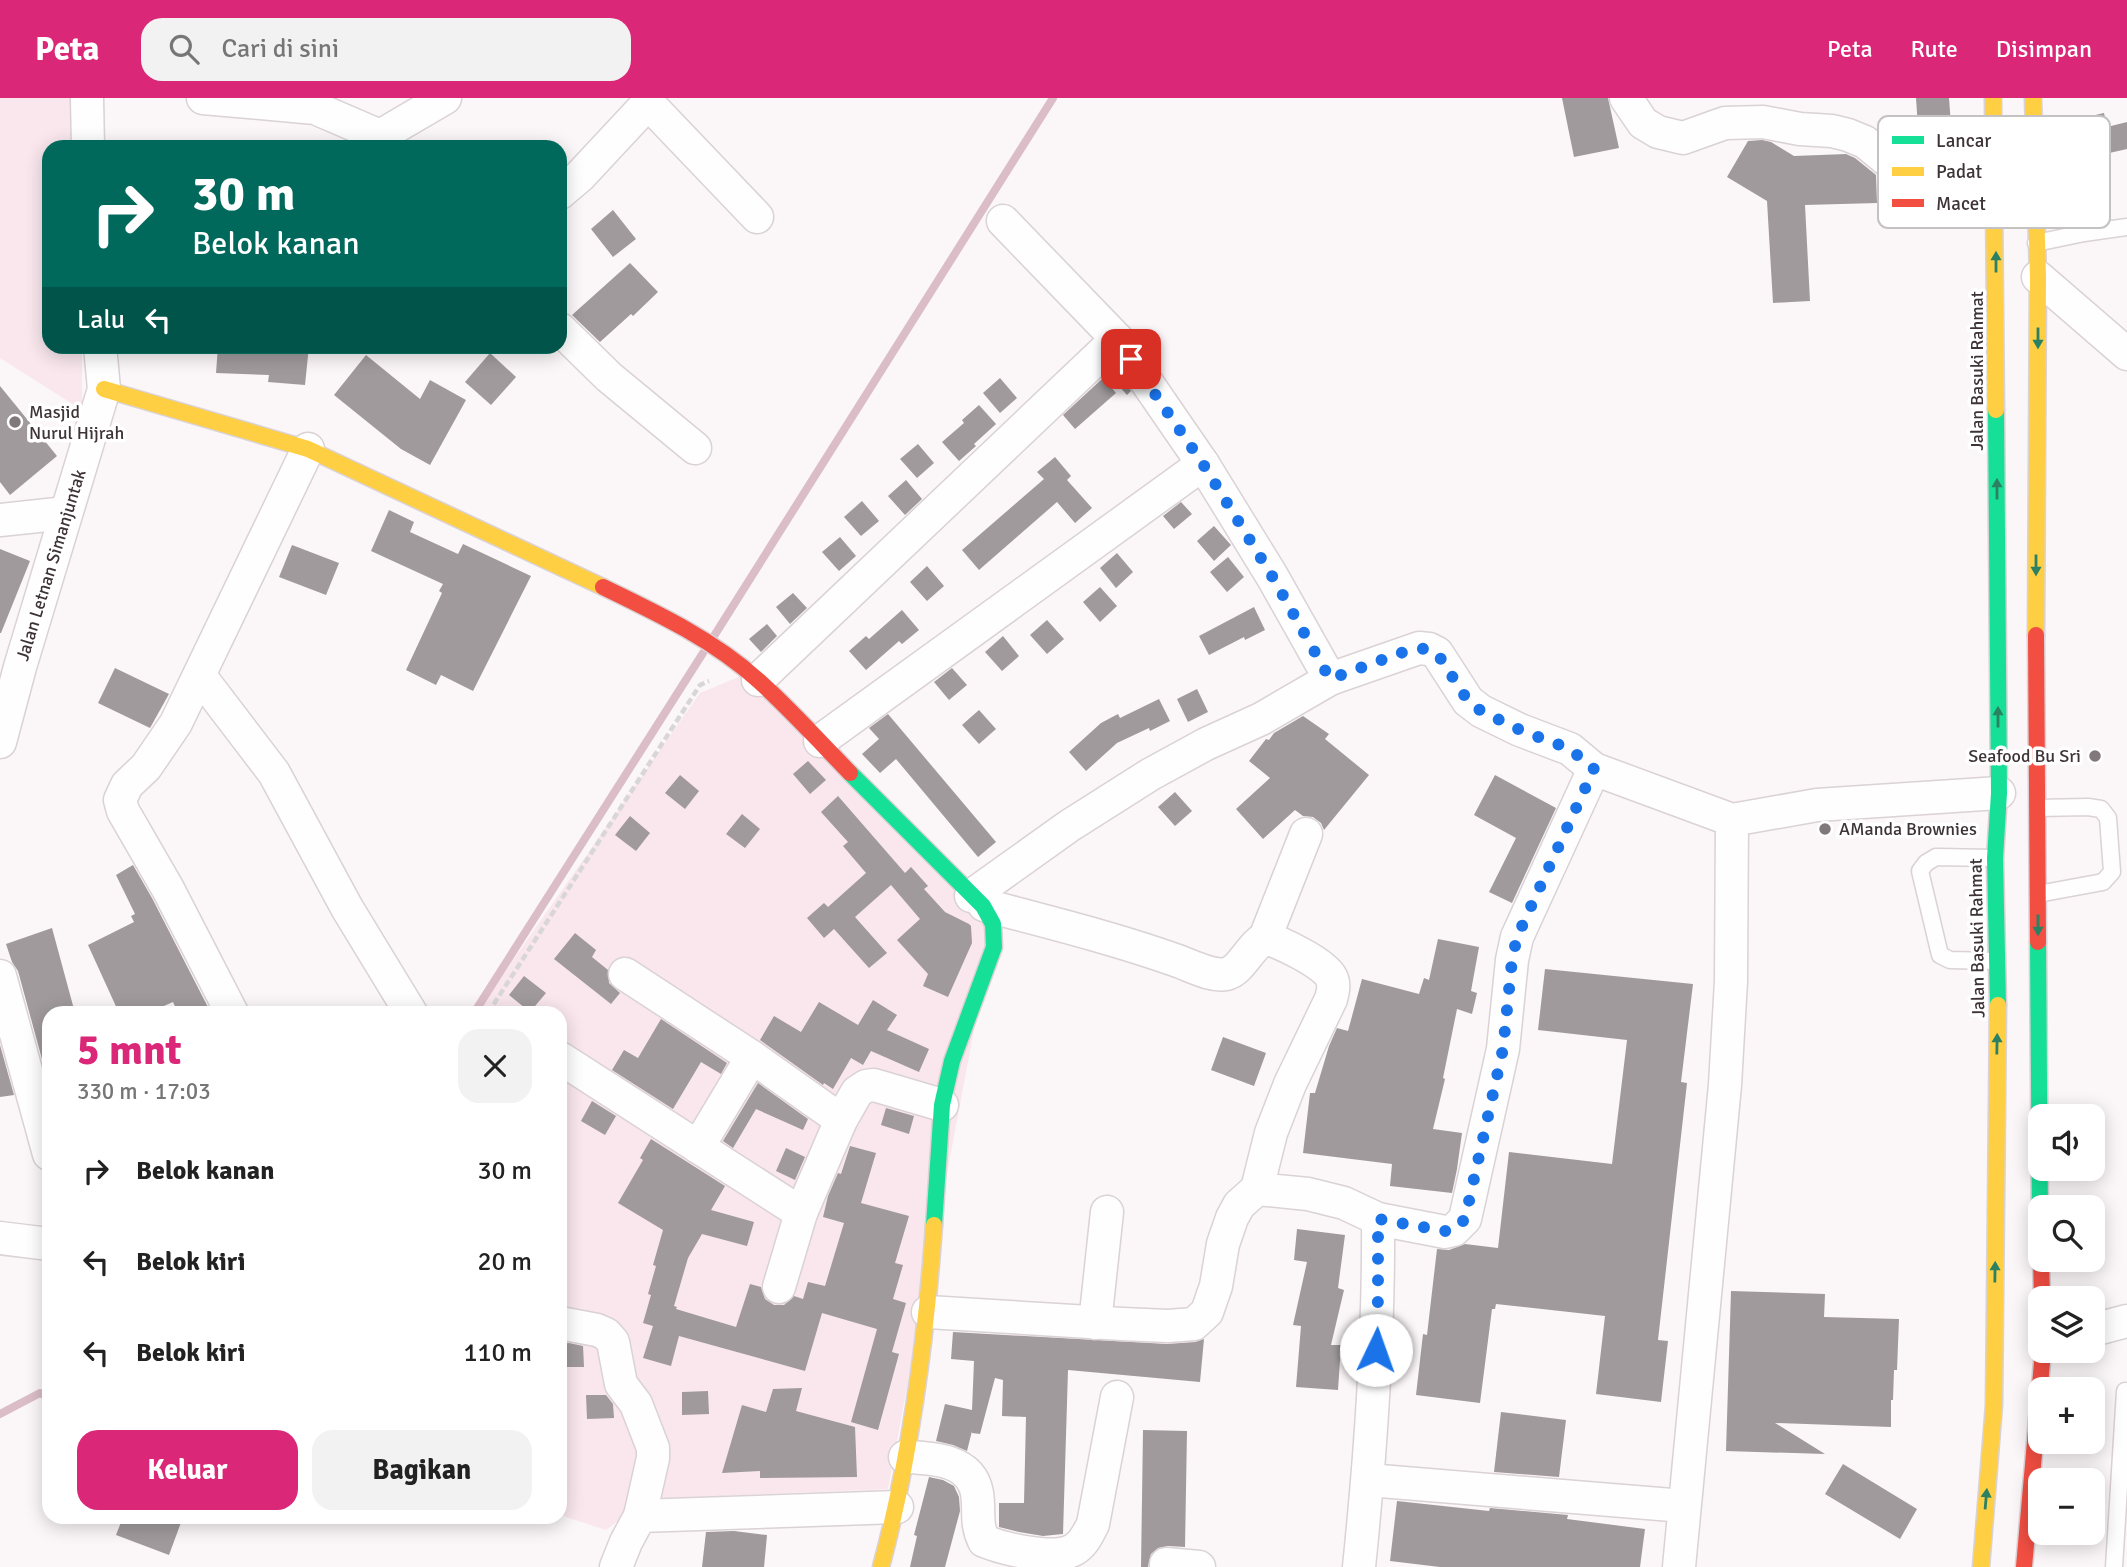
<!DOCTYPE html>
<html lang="id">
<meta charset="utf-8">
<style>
body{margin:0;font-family:Signika,sans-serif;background:#f2f2f2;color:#222;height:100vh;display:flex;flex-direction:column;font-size:26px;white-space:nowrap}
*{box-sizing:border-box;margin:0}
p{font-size:23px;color:#767676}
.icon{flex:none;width:38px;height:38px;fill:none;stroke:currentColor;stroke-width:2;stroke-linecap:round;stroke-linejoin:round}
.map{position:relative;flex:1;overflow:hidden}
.drawer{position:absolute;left:42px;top:908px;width:525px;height:518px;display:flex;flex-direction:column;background:#fff;border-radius:21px;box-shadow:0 4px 18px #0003}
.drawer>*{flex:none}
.banner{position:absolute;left:42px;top:42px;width:525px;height:214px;border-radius:21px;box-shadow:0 4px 18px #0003;background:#00695c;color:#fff;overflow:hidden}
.tools{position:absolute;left:2028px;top:1006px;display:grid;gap:14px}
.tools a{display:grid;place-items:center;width:77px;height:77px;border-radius:14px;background:#fff;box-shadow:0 4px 18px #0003;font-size:35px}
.pin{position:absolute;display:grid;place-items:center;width:60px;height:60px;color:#fff;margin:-30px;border-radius:14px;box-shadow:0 4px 10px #0006}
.me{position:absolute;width:77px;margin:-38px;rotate:3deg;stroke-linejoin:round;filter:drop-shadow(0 0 5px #0008)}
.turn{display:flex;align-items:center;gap:24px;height:147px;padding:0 35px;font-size:32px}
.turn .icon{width:91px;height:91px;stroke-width:2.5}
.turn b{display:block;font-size:49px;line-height:60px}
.then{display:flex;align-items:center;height:66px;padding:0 35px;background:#0003;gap:14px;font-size:26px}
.round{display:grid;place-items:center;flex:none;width:74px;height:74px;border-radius:21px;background:#f2f2f2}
.overview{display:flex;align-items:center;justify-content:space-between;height:119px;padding:0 35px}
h1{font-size:42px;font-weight:700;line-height:52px;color:#db2777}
.primary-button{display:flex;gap:14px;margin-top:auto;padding:14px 35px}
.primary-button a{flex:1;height:80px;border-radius:21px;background:#db2777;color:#fff;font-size:28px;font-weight:700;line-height:80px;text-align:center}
.primary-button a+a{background:#f2f2f2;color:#222}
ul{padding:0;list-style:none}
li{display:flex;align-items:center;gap:21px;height:91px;padding:0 35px}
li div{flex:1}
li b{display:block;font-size:26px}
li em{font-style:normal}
header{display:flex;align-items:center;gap:42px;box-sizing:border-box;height:98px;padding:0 35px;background:#db2777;color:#fff}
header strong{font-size:33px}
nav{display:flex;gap:38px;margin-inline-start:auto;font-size:24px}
.search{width:490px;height:63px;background:#f2f2f2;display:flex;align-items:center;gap:18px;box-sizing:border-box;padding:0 24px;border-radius:21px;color:#767676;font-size:26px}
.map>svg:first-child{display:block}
.green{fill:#f9e7ed}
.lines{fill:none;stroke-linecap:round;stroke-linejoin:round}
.stream{stroke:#dbbdc7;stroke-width:8}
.building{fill:#a09a9c}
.lane-casing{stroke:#dad2d5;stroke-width:19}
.street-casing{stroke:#dad2d5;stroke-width:35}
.fast-casing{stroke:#dad2d5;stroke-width:19}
.slow-casing{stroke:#dad2d5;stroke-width:19}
.jam-casing{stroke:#dad2d5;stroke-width:19}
.path{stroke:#d8d6d7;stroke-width:4.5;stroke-dasharray:7 3.5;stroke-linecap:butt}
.lane{stroke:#fefefe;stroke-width:16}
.street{stroke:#fefefe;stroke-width:32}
.fast{stroke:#16e098;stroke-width:16}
.slow{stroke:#ffcf43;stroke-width:16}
.jam{stroke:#f24e42;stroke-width:16}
.oneway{fill:#2c8163}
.route{stroke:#1a73e8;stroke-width:12;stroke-dasharray:0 21.6}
.poi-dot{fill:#80787a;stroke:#fff;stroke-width:2.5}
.labels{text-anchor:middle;stroke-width:7;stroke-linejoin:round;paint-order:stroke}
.street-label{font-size:18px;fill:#3e3437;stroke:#fff}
.poi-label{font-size:18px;fill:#3e3437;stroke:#fff;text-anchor:start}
.key{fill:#fff;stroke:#c5c2c3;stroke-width:2}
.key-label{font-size:19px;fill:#3e3437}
</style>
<header>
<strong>Peta</strong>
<div class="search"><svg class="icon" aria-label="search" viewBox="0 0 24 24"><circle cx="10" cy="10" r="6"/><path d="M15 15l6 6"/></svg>Cari di sini</div>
<nav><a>Peta</a><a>Rute</a><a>Disimpan</a></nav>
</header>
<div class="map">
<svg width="2127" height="1469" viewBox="0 0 2127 1469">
<rect width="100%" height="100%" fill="#fbf6f7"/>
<g class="green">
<polygon points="0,0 80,0 81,49 49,49 49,248 82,249 82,312 0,260"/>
<polygon points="746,576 993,830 888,1391 647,1401 606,1432 560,1417 560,915 476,915 700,595"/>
</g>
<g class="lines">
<g class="stream">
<polyline points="714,538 1053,0"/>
<polyline points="474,915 703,555"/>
<polyline points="0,1316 40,1295 49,1299"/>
</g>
</g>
<g class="building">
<polygon points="1562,0 1608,0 1619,50 1574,59"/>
<polygon points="1916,0 1949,0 1952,41 1919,44"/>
<polygon points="2104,15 2107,29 2127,24 2127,51 2087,60 2078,21"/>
<polygon points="1762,42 1771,44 1794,58 1846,56 1855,60 1876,77 1877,105 1805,107 1810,203 1773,205 1767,103 1727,79 1748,43"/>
<polygon points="613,112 636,141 613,159 591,131"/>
<polygon points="630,165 658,194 633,218 631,216 600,244 572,217"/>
<polygon points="218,248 309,248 305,287 268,284 269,277 216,275"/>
<polygon points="490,255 516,279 491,307 465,284"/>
<polygon points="366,257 420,301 430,282 466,302 430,367 401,351 334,297"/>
<polygon points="1116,272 1131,293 1127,297 1110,278"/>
<polygon points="1000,280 1017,300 1000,315 983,295"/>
<polygon points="1103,280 1116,295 1075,331 1063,317"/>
<polygon points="0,288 57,358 10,397 0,384"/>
<polygon points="979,307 996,326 974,346 976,348 959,363 942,344 964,325 962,322"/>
<polygon points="918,346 934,365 917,380 900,361"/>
<polygon points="1055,359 1071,378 1067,382 1092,410 1075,425 1057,404 979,472 962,452 1044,381 1037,374"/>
<polygon points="906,382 922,401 905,417 888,398"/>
<polygon points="862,403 879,423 861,438 844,419"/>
<polygon points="1181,404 1192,416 1174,431 1163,418"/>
<polygon points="389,412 414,424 410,434 458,456 463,446 531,478 473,593 441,577 436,587 406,572 442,495 439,493 443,486 371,453"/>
<polygon points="1214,428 1231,447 1214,463 1197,443"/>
<polygon points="840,439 856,458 839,473 822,454"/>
<polygon points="292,447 339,465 326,497 279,479"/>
<polygon points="0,451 30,463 1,535 0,535"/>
<polygon points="1117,455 1133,474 1116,490 1100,470"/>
<polygon points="1228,459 1244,479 1227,494 1210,474"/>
<polygon points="927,468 944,488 927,503 910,484"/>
<polygon points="1100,489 1117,508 1100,524 1083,504"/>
<polygon points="793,495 807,510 790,526 776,509"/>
<polygon points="1254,509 1265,532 1245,542 1244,539 1209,557 1199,538"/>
<polygon points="902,512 919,532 902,546 899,543 866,572 849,553 866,538 869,541"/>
<polygon points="1047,522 1064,541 1047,556 1030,537"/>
<polygon points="767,526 777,538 761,554 749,541"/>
<polygon points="1003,538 1019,558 1002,573 985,554"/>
<polygon points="115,570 169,596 150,630 98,605"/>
<polygon points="952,570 967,587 949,602 934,584"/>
<polygon points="1197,591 1208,614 1188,624 1177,601"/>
<polygon points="1159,601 1170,623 1150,633 1149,630 1117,645 1086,673 1069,654 1101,625 1118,616 1120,620"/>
<polygon points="979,612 996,631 979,646 962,627"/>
<polygon points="888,616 996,744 978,759 896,661 880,675 862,656 879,641 869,630"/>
<polygon points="1303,618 1329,636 1325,641 1369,677 1324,732 1321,725 1313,719 1303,718 1295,712 1263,741 1236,711 1270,680 1249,663 1266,641 1269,642 1274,635"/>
<polygon points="808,663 826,682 810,696 793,676"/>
<polygon points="680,677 699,693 685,711 665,695"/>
<polygon points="1495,677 1556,710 1512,805 1489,794 1516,740 1474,717"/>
<polygon points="1175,694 1192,713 1175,728 1158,709"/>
<polygon points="838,698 905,775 911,769 928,788 924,791 945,814 969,826 971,828 972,845 948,899 923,888 928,876 897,842 920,821 891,787 855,819 887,855 869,870 834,831 824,840 807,820 824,805 828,809 866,775 843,748 848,744 821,714"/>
<polygon points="742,716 760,731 745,750 726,736"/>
<polygon points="630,718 650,735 636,753 615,737"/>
<polygon points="133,767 152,800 211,915 178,915 173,904 148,915 119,915 88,847 134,824 131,818 135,816 116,777"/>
<polygon points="52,830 75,915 49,915 49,987 18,873 12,864 6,846"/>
<polygon points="575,835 596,852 592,859 608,872 609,885 620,895 611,906 554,861"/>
<polygon points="1438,841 1479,849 1471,893 1477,895 1472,916 1457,911 1443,980 1445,981 1433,1031 1462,1035 1457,1071 1452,1095 1390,1088 1392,1066 1303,1055 1310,995 1315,995 1329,948 1337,930 1348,933 1362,881 1419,896 1424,880 1429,882"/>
<polygon points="1545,871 1693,886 1681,984 1687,985 1658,1242 1668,1243 1661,1304 1596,1296 1605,1218 1496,1206 1495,1211 1492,1211 1480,1305 1416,1297 1423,1236 1427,1237 1437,1151 1449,1152 1465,1146 1498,1150 1509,1054 1612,1066 1627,942 1538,932"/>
<polygon points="524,878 546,895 530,914 509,897"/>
<polygon points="873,902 897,917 887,932 929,951 919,974 871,953 863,967 851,960 833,991 824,985 823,987 760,942 774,918 801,934 819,904 858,927"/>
<polygon points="661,921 727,965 721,976 701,964 673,1011 612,972 624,952 638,960"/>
<polygon points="1223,939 1266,955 1254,988 1211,972"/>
<polygon points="0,947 14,997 0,999"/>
<polygon points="758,985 808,1021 803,1032 756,1011 733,1050 723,1043"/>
<polygon points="592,1003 616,1018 605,1037 581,1023"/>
<polygon points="886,1010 914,1018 909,1036 881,1027"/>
<polygon points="651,1041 725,1088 711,1112 754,1124 747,1148 702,1136 688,1160 674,1208 677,1209 676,1211 736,1229 750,1186 761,1189 765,1201 774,1207 784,1207 794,1198 803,1201 808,1184 825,1188 844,1125 823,1119 828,1098 838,1075 841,1076 850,1048 876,1055 861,1105 909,1118 895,1165 903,1167 893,1201 906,1205 892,1254 899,1256 878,1332 851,1324 877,1231 822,1215 805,1273 679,1238 671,1268 643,1260 653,1228 643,1225 651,1197 648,1196 656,1168 653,1167 663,1132 618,1105 643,1062 640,1060"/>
<polygon points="786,1050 805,1059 795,1082 776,1073"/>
<polygon points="1297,1131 1345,1137 1338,1190 1344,1192 1331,1247 1341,1247 1338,1292 1296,1289 1301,1228 1293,1227 1307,1164 1294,1162"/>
<polygon points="1731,1193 1825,1196 1824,1219 1899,1221 1897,1272 1894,1272 1893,1302 1891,1302 1891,1329 1775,1325 1825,1356 1726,1353"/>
<polygon points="953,1234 1167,1246 1195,1244 1204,1241 1200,1284 1068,1272 1063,1436 1043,1438 1019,1434 999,1429 999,1405 1024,1405 1026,1319 1002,1318 1003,1282 995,1280 980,1336 972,1335 972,1333 967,1353 953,1347 936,1343 945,1306 972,1312 974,1263 951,1261"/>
<polygon points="569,1245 583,1248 584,1269 560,1269 560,1246"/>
<polygon points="802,1290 796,1313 855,1329 857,1379 760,1380 760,1373 722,1375 742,1307 766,1314 773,1291"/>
<polygon points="708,1293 709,1316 682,1317 682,1294"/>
<polygon points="586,1297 606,1297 613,1306 614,1320 587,1321"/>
<polygon points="1501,1314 1566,1322 1559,1379 1494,1374"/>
<polygon points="1143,1332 1187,1333 1185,1449 1168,1448 1158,1450 1151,1456 1148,1469 1141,1469"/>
<polygon points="1843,1366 1917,1411 1900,1441 1825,1396"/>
<polygon points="929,1379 943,1382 954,1388 959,1399 960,1413 945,1469 910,1469 917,1438 914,1437"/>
<polygon points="1397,1403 1489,1413 1490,1410 1568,1417 1567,1421 1645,1431 1640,1469 1440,1469 1390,1463"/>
<polygon points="123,1419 183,1419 169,1457 116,1437"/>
<polygon points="734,1433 767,1437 764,1469 702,1469 706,1434"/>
</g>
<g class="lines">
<g class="lane-casing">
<g id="lane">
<polyline points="2036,145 2084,135 2127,129"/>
<polyline points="1995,760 1936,759 1926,765 1920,773 1940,857 1950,862 1997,863"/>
<polyline points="2038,796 2103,784 2112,774 2108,720 2101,711 2088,709 2038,710"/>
<polyline points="2114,1469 2125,1293"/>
</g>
</g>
<g class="street-casing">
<g id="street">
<polyline points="87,0 88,49"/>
<polyline points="203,0 315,10 380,38 445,0"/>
<polyline points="1626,0 1643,25 1658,34 1683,40 1725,25 1763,24 1800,31 1832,33 1848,37 1865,44 1905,77 1937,93 1995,114"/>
<polyline points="560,95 580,78 648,5 757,119"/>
<polyline points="1003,123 1117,241 1203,366 1272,478 1330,581"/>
<polyline points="2038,179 2127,256"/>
<polyline points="560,231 609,279 695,350"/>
<polyline points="0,422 66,415"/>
<polyline points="200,578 274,675 347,810 411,915"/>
<polyline points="758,582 1117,241"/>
<polyline points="820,643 1203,366"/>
<polyline points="0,644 20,569 104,291 100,248"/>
<polyline points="971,798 1069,728 1151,676 1206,646 1261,621 1330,581 1419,550 1429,551 1437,555 1468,603 1481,613 1520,632 1570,651 1594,671 1732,722 1817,707 1999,695"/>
<path d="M984 807C1048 824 1113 840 1175 862 1190 867 1211 879 1226 876 1241 873 1250 848 1265 840 1280 844 1324 865 1331 879 1335 886 1333 893 1331 901L1290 986 1271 1035 1257 1091"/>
<polyline points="1265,840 1306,736"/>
<polyline points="625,876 752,959 841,1022"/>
<polyline points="0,878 49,1056"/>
<polyline points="232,915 168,791 123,713 120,702 127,687 146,669 176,625 308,351"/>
<polyline points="560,960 801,1115"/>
<polyline points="698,1049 752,959"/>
<polyline points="1378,1121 1445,1134 1454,1132 1465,1121 1503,951 1512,862 1517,839 1594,671"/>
<polyline points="0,1140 49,1146"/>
<polyline points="779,1189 801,1115 841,1022 857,994 866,988 874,987 942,1007"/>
<path d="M928 1214 1122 1226 1168 1228 1194 1226 1207 1214 1216 1188 1223 1146 1232 1120 1239 1107 1257 1091 1308 1096 1344 1105 1378 1121C1379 1237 1371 1353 1359 1469"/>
<polyline points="560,1225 597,1232 606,1236 613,1244 621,1286 636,1306 653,1350 653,1360 640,1418"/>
<polyline points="1095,1225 1107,1114"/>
<polyline points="2093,1232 2127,1223"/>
<path d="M905 1359C932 1360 971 1361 977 1395 980 1413 975 1425 984 1443 1004 1451 1053 1463 1073 1452 1083 1447 1088 1436 1093 1426L1117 1299"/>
<polyline points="1368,1382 1684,1408"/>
<polyline points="1166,1466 1199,1469"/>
<polyline points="616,1469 626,1444 640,1418 897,1409"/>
<polyline points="1679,1469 1725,987 1731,883 1732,722"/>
</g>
</g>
<g class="fast-casing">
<g id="fast">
<polyline points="1996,312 1999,695 1995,760 1998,907"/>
<polyline points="850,675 983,808 993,826 994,849 952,963 942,1007 934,1127"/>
<polyline points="2038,844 2040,1125"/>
</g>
</g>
<g class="slow-casing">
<g id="slow">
<polyline points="1993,0 1996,312"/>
<polyline points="2033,0 2038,179 2036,537"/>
<polyline points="104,291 308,351 603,489"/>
<path d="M881 1469C911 1357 926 1242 934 1127"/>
<polyline points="1981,1469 1994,1307 1998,907"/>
</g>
</g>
<g class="jam-casing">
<g id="jam">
<path d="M603 489C657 515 714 542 759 583 791 612 820 644 850 675"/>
<polyline points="2036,537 2038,844"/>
<polyline points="2041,1162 2042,1200"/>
<polyline points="2024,1469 2043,1253"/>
</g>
</g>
<polyline class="path" points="488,915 700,587 709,583"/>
<use href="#lane" class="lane"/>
<use href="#street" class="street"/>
<use href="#fast" class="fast"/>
<use href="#slow" class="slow"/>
<use href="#jam" class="jam"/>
</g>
<defs><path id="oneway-solid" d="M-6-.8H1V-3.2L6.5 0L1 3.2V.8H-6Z" transform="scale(1.75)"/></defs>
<g class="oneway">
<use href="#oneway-solid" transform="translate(1996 164) rotate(-90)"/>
<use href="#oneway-solid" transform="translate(2038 240) rotate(90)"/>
<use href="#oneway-solid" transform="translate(1997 391) rotate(-90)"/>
<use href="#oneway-solid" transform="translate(2036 467) rotate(90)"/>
<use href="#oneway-solid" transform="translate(1998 619) rotate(-90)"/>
<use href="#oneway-solid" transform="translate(2038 827) rotate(90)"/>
<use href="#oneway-solid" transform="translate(1997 946) rotate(-89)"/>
<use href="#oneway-solid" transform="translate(1995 1174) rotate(-89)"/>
<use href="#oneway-solid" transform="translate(1986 1401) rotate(-85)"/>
</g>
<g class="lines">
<path class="route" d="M1131 261 1203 366 1272 478 1330 581 1409 552C1420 550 1427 550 1437 555L1468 603 1481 613 1520 632 1570 651 1594 671 1517 839 1512 862 1503 951 1465 1121 1454 1132 1445 1133 1378 1121V1200L1376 1252"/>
</g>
<g class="poi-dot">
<circle cx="15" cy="324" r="7"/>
<circle cx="2095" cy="658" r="7"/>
<circle cx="1825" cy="731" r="7"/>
</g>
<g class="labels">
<g class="street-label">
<text transform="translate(1977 273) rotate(-90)" y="6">Jalan Basuki Rahmat</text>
<text transform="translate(51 467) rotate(-73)" y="6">Jalan Letnan Simanjuntak</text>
<text transform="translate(1977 840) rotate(-91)" y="6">Jalan Basuki Rahmat</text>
</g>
<g class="poi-label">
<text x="29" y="320">Masjid<tspan x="29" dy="21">Nurul Hijrah</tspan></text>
<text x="2081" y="664" text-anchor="end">Seafood Bu Sri</text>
<text x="1839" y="737">AManda Brownies</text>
</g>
</g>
<rect x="1878" y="18" width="232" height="112" rx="10" class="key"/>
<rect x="1892" y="38" width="32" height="8" fill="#16e098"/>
<rect x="1892" y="69" width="32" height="9" fill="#ffcf43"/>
<rect x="1892" y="101" width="32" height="8" fill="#f24e42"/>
<g class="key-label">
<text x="1936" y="49">Lancar</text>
<text x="1936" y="80">Padat</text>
<text x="1936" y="112">Macet</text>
</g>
</svg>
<div class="tools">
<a><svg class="icon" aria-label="sound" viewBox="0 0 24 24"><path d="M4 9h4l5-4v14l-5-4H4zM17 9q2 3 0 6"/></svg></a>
<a><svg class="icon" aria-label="search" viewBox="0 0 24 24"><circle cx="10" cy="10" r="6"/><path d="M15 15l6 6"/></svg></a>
<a><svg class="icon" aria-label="layers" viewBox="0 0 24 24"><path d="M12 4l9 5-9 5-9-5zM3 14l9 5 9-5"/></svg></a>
<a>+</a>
<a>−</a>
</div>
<div class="pin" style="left:1131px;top:261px;background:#d93025"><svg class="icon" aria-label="arrive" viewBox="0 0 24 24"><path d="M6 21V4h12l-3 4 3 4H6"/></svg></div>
<svg class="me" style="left:1376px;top:1252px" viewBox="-20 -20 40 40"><circle r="19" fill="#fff"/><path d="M0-13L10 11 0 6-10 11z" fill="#1a73e8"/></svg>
<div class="banner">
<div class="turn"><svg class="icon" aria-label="right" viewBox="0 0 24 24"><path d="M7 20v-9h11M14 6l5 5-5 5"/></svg><div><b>30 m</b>Belok kanan</div></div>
<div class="then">Lalu<svg class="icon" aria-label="left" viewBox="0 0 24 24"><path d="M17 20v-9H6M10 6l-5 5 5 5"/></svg></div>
</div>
<section class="drawer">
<div class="overview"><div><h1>5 mnt</h1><p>330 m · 17:03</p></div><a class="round"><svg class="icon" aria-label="close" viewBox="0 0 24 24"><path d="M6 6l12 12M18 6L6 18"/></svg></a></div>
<ul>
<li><svg class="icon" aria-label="right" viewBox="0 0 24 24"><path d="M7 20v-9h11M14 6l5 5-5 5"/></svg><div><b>Belok kanan</b></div><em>30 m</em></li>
<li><svg class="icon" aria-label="left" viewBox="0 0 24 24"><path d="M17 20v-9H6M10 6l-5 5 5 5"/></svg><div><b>Belok kiri</b></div><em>20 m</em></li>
<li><svg class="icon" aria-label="left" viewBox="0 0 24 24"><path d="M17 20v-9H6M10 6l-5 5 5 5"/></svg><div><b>Belok kiri</b></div><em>110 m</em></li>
</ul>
<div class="primary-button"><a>Keluar</a><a>Bagikan</a></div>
</section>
</div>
